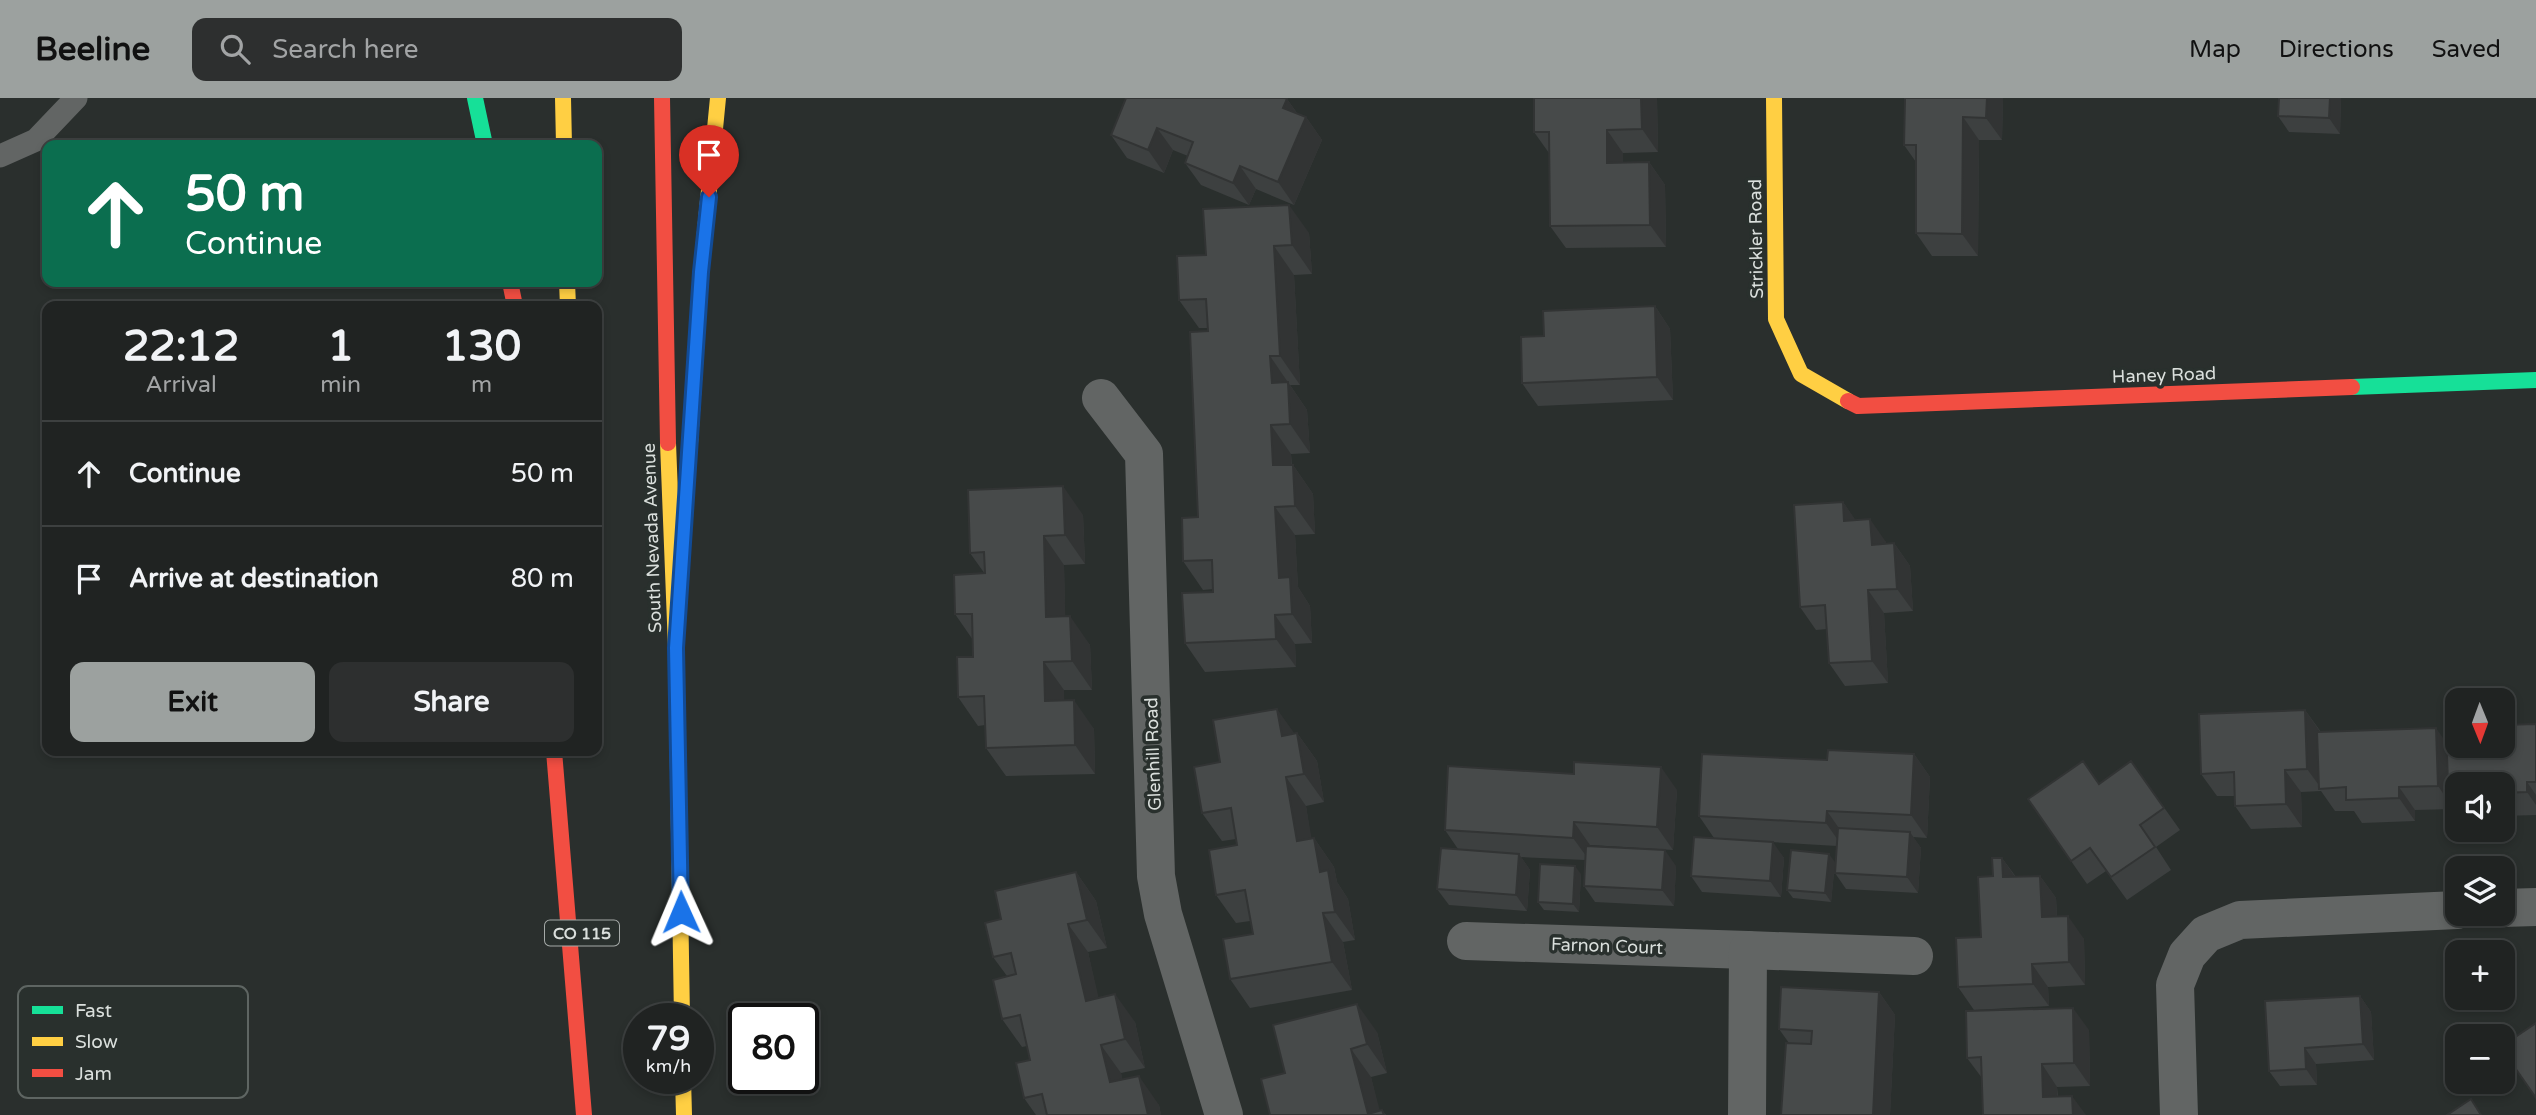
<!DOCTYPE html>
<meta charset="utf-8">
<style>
body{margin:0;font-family:"Varela Round",sans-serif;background:#2d2f2f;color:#f1f3f6;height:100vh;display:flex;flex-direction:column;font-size:26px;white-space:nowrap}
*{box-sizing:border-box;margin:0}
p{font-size:23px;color:#a2a4a5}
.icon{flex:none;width:38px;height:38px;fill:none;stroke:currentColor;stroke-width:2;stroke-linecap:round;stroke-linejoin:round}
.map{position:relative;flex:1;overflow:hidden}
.panel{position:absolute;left:42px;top:203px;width:560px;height:455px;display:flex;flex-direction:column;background:#202322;border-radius:14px;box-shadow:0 4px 10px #0003,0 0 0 2px #3d4040}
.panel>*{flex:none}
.top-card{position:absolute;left:42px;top:42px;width:560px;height:147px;border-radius:14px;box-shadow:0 4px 10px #0003,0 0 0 2px #3d4040;background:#0b6e4f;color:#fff;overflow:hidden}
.needle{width:46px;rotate:179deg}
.fabs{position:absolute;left:2445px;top:590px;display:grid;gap:14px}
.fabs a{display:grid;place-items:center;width:70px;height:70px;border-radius:14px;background:#202322;box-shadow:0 4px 10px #0003,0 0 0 2px #3d4040;font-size:35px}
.speed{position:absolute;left:623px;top:905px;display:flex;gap:14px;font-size:35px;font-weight:700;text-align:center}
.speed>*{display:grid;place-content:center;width:91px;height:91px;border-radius:50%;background:#202322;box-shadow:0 4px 10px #0003,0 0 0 2px #3d4040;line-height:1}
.speed small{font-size:18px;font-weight:400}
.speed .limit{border:4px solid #111;border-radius:10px;background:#fff;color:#111}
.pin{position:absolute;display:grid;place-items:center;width:60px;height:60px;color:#fff;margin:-72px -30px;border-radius:50% 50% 50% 0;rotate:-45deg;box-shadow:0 0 7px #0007}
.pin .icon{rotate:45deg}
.me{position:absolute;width:77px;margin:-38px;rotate:359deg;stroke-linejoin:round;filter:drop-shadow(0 0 5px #0008)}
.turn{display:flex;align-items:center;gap:24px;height:147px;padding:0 28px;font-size:32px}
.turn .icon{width:91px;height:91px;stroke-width:2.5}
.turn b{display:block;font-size:49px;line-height:60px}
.eta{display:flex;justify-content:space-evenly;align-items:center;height:119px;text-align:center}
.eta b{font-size:42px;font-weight:700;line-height:49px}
.cta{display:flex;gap:14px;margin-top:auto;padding:14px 28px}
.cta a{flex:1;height:80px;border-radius:14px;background:#9ca19f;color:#111;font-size:28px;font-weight:700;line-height:80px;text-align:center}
.cta a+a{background:#2d2f2f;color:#f1f3f6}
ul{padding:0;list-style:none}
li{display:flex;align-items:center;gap:21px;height:105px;padding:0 28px;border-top:2px solid #3d4040}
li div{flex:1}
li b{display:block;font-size:26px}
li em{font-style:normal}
header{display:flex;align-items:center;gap:42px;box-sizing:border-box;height:98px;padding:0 35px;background:#9ca19f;color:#111}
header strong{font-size:33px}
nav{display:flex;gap:38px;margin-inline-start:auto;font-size:24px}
.search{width:490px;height:63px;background:#2d2f2f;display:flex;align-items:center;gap:18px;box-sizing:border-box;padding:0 24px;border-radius:14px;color:#a2a4a5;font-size:26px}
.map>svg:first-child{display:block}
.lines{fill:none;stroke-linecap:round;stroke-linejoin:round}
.lane{stroke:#626564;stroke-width:23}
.street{stroke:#626564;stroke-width:38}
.fast{stroke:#16e098;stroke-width:16}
.slow{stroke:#ffcf43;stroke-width:16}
.jam{stroke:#f24e42;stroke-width:16}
.wall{fill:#3d4040}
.shaded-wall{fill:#323434}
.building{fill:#474a4a;stroke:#323434;stroke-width:2}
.route-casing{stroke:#114b97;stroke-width:18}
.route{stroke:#1a73e8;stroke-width:12}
.labels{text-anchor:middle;stroke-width:7;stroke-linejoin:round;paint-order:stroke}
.shield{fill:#29302d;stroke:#a5aaa8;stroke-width:2}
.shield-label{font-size:16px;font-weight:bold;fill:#dadfdc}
.street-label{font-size:18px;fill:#dadfdc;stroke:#29302d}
.key{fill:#29302d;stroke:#5e6562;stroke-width:2}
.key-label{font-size:19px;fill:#dadfdc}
</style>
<header>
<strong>Beeline</strong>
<div class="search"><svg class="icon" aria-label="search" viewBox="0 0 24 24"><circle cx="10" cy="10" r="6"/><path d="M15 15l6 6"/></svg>Search here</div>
<nav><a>Map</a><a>Directions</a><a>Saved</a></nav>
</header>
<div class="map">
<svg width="2536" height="1017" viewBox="0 0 2536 1017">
<rect width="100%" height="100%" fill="#2a2f2d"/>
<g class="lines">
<polyline class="lane" points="0,58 36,42 76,0"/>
<g class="street">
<polyline points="1101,300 1144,356 1156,778 1163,816 1224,1017"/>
<polyline points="2502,810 2536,809"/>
<polyline points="1466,843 1748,852"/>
<polyline points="1747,1017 1748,852 1914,858"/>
<polyline points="2179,1017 2175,887 2187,857 2206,836 2240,822 2457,812"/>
</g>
<g class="fast">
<polyline points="475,0 485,47"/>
<polyline points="2352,289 2536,282"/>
</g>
<g class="slow">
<polyline points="563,0 564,47"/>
<polyline points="1774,0 1776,221 1801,276 1848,303"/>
<polyline points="567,184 568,208"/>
<polyline points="668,345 676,550 682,920"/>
<polyline points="690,345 701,174 718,0"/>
<polyline points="683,980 684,1017"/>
</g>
<g class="jam">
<polyline points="662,0 668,345"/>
<polyline points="510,184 515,208"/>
<polyline points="1848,303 1858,308 2352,289"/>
<polyline points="554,653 584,1017"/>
</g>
</g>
<g class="wall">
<polygon points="1657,0 1658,54 1623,55 1623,65 1649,64 1665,87 1666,149 1566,150 1550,128 1549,55 1534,34"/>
<polygon points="2003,0 2002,42 1979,42 1978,158 1932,158 1916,135 1916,64 1904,47"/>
<polygon points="2279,0 2341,0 2340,36 2289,34 2278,18"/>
<polygon points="1287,1 1297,15 1306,19 1322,42 1294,107 1256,91 1249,107 1201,87 1185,65 1188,58 1173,52 1164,75 1127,60 1111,37"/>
<polygon points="1309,135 1312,176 1294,177 1300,287 1290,287 1307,312 1310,355 1291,356 1292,367 1293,367 1313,396 1315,436 1295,437 1298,489 1310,508 1312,545 1295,546 1296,569 1205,574 1185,545 1213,494 1213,491 1203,492 1183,463 1198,419 1208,230 1199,230 1179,202 1206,157"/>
<polygon points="1655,208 1670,231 1673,302 1538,308 1522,285"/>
<polygon points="1843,404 1855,422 1886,444 1886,446 1894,445 1910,468 1913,513 1884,515 1888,585 1845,588 1829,565 1827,531 1816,532 1800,509"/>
<polygon points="1083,417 1085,466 1064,467 1065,518 1090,547 1092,592 1064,592 1064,602 1094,631 1095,676 1006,678 986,650 985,627 978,628 958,599 973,559 973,542 955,516 985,476 970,455"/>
<polygon points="2305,612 2321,634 2446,645 2536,626 2536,717 2502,718 2502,686 2457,686 2457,700 2454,695 2454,711 2415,712 2415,723 2362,725 2354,713 2335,713 2321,693 2301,694 2302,729 2251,731 2235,708 2235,698 2217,698 2201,676"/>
<polygon points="1297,635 1317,663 1324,704 1306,708 1311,741 1314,740 1334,769 1337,784 1348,801 1355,842 1343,844 1352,892 1250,910 1230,881 1253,836 1250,823 1236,825 1216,797 1237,747 1236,741 1222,743 1202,715 1220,664"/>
<polygon points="1914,656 1930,679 1927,740 1913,739 1921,750 1918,795 1846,791 1835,775 1837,748 1771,744 1784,760 1781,799 1702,794 1691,778 1714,740 1699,718 1827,662"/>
<polygon points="2131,663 2180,732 2156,749 2171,772 2127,802 2106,773 2087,786 2028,701 2099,686"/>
<polygon points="1677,692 1673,752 1590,747 1590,748 1676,768 1674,808 1595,804 1584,788 1585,762 1521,759 1530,772 1527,813 1449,807 1437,791 1458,751 1445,732"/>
<polygon points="2002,760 2016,779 2040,778 2056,800 2057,819 2084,841 2085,887 2048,889 2049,908 1974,912 1958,889 1981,839"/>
<polygon points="1835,764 1831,804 1793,800 1787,792"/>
<polygon points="1076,774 1096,803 1107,850 1088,854 1098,900 1135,924 1145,970 1121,975 1122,982 1159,1007 1161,1017 1036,1017 1024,1000 1030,962 1027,948 1022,949 1002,921 1007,878 993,859"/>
<polygon points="1581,776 1579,814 1544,812 1538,804"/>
<polygon points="1879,894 1895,917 1890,1017 1781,1017 1789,945 1779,931"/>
<polygon points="2360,898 2371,914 2374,962 2316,966 2317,987 2280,988 2269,973"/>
<polygon points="2089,932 2090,988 2057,989 2058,998 2086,1017 1982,980 1967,960"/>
<polygon points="1377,934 1387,975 1371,979 1379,1013 1382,1012 1386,1017 1270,1017 1285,975"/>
</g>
<g class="shaded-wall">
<polygon points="1641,0 1657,0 1658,54 1642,31"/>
<polygon points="1987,0 2003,0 2002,42 1986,20"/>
<polygon points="2330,0 2341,0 2340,36 2329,20"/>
<polygon points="1287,1 1303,24 1283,10"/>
<polygon points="1306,19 1322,42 1294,107 1278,84"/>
<polygon points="1963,19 1979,42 1978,158 1962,136"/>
<polygon points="1157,30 1173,52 1164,75 1148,52"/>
<polygon points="1607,32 1623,55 1623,88 1607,65"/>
<polygon points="1649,64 1665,87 1666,149 1650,127"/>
<polygon points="1240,68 1256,91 1249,107 1233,85"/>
<polygon points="1289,107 1309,135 1312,176 1292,147"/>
<polygon points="1274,148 1294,177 1300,287 1280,258"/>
<polygon points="1655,208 1670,231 1673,302 1657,279"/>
<polygon points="1270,258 1307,312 1310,355 1290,326 1272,285"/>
<polygon points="1271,327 1291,356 1293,396 1273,367"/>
<polygon points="1293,367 1313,396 1315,436 1295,408"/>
<polygon points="1063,388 1083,417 1085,466 1065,437"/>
<polygon points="1843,404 1859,427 1844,423"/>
<polygon points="1275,409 1295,437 1298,489 1310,508 1312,545 1292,516 1279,480"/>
<polygon points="1870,421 1886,444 1888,470 1872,447"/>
<polygon points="1044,438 1064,467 1066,547 1046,519"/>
<polygon points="1894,445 1910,468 1913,513 1897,491"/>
<polygon points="1868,492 1884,515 1888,585 1872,563"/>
<polygon points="1275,517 1295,546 1296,569 1276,541"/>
<polygon points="1070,518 1090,547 1092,592 1072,563"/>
<polygon points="1044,564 1064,592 1065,631 1045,603"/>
<polygon points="1074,602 1094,631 1095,676 1075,647"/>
<polygon points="1277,611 1297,639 1282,638"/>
<polygon points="2305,612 2321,635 2321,690 2307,671"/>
<polygon points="2436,630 2452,653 2448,686 2454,695 2454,711 2438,688"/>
<polygon points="1297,635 1317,663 1324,704 1304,676"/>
<polygon points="1914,656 1930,679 1927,740 1911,717"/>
<polygon points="1661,669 1677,692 1673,752 1657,729"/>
<polygon points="2285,672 2301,694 2302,729 2286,706"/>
<polygon points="1286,679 1306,708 1317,772 1297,743"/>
<polygon points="2527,684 2536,697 2536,707 2527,694"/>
<polygon points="2399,689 2415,712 2415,723 2399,700"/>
<polygon points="1827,713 1843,736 1842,748 1826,725"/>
<polygon points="1574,724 1590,747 1589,762 1573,740"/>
<polygon points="1910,734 1921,750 1918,795 1907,779"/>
<polygon points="1314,740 1334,769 1337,784 1348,801 1355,842 1335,814 1320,774"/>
<polygon points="1773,744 1784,760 1781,799 1770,783"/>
<polygon points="1665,752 1676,768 1674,808 1662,792"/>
<polygon points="1519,756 1530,772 1527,813 1516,797"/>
<polygon points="1829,756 1835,764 1831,804 1825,795"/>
<polygon points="2002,760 2018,783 2003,779"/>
<polygon points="1575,768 1581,776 1579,814 1573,806"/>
<polygon points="1076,774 1096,803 1107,850 1087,822"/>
<polygon points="2040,778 2056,800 2058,842 2042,819"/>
<polygon points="1323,815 1343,844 1352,892 1332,864"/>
<polygon points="2068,818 2084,841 2085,887 2069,864"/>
<polygon points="1068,826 1088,854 1106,931 1086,903"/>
<polygon points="2032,866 2048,889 2049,908 2033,886"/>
<polygon points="1879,894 1895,917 1890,1017 1873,1017"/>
<polygon points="1115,896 1135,924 1145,970 1125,941"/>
<polygon points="2360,898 2371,914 2374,962 2363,946"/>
<polygon points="1357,906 1377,934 1387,975 1367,946"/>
<polygon points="2073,910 2089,932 2090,988 2074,965"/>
<polygon points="1101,947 1121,975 1130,1013 1110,984"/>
<polygon points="2305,950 2316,966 2317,987 2306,971"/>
<polygon points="1351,951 1371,979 1381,1017 1368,1017"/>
<polygon points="2042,966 2057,989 2058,1017 2043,999"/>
<polygon points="1139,978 1159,1007 1161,1017 1148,1017"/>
<polygon points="2072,998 2086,1017 2073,1017"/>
</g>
<g class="building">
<polygon points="1126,0 1285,0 1287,1 1283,10 1306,19 1278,84 1240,68 1233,85 1185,65 1193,44 1157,30 1148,52 1111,37"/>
<polygon points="1534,0 1641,0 1642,31 1607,32 1607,65 1649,64 1650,127 1550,128 1549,34 1534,34"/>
<polygon points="1905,0 1987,0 1986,20 1963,19 1962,136 1916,135 1916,47 1904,47"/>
<polygon points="2279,0 2330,0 2329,20 2278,18"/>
<polygon points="1289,107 1292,147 1274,148 1280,258 1270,258 1272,285 1288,284 1290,326 1271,327 1273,367 1293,367 1295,408 1275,409 1279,480 1290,479 1292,516 1275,517 1276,541 1185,545 1182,495 1213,494 1212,462 1183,463 1182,420 1198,419 1190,234 1208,233 1206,201 1179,202 1177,158 1206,157 1203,111"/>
<polygon points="1655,208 1657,279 1522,285 1521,239 1544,238 1543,213"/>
<polygon points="1063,388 1065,437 1044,438 1046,519 1070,518 1072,563 1044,564 1045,603 1074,602 1075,647 986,650 984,598 958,599 957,559 973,559 972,516 955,516 954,477 985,475 984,454 970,455 968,392"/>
<polygon points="1843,404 1844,423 1870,421 1872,447 1894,445 1897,491 1868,492 1872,563 1829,565 1825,507 1800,509 1794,407"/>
<polygon points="1277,611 1282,638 1297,635 1304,676 1286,679 1297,743 1314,740 1320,774 1328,772 1335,814 1323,815 1332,864 1230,881 1223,841 1253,836 1245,792 1216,797 1209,752 1237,747 1231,710 1202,715 1194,669 1220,664 1213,622"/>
<polygon points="2305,612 2307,671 2285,672 2286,706 2235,708 2234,674 2201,676 2199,616"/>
<polygon points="2536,626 2536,684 2527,684 2527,694 2502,695 2502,686 2448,686 2446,628 2457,628 2457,648 2502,648 2502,627"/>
<polygon points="2436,630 2438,688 2399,689 2399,700 2346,702 2346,689 2319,691 2317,634"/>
<polygon points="1828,652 1914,656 1911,717 1827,713 1826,725 1699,718 1702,656 1827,662"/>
<polygon points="2083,663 2099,686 2131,663 2164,710 2140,727 2155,749 2111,779 2090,750 2071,763 2028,701"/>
<polygon points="1574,664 1661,669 1657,729 1574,724 1573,740 1445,732 1448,668 1574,676"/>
<polygon points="1838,730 1910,734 1907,779 1835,775"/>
<polygon points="1694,739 1773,744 1770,783 1691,778"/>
<polygon points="1586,748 1665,752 1662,792 1584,788"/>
<polygon points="1441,750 1519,756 1516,797 1437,791"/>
<polygon points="1791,752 1829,756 1825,795 1787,792"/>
<polygon points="1992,760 2002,760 2003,779 2040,778 2042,819 2068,818 2069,864 2032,866 2033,886 1958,889 1956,840 1981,839 1978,779 1993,778"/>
<polygon points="1540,766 1575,768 1573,806 1538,804"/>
<polygon points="1076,774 1087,822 1068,826 1086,903 1115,896 1125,941 1101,947 1110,984 1139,978 1148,1017 1047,1017 1042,996 1024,1000 1016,965 1030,962 1020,917 1002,921 993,882 1016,876 1011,855 993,859 985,825 1001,821 995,793"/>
<polygon points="1781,889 1879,894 1873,1017 1781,1017 1786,945 1811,946 1812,933 1779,931"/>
<polygon points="2360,898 2363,946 2305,950 2306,971 2269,973 2265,903"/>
<polygon points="1357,906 1367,946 1351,951 1368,1016 1382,1012 1384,1017 1270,1017 1261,981 1285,975 1273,927"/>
<polygon points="2073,910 2074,965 2042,966 2043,999 2072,998 2073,1017 1983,1017 1981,959 1967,960 1966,913"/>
<polygon points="2536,925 2536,1000 2502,951 2502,948"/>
<polygon points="2471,1001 2481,1017 2447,1017"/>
</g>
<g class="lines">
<g class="route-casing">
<polyline id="route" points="681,814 676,550 701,174 709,99"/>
</g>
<use href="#route" class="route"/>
</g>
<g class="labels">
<rect class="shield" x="545" y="822.5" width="74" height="25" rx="5"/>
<g class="shield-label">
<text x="582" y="841">CO 115</text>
</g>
<g class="street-label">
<text transform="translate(1756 141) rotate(-91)" y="6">Strickler Road</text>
<text transform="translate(2164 277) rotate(-2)" y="6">Haney Road</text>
<text transform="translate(652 440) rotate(-92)" y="6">South Nevada Avenue</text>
<text transform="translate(1153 656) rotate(-92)" y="6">Glenhill Road</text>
<text transform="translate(1607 848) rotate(2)" y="6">Farnon Court</text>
</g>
</g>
<rect x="18" y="888" width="230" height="112" rx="10" class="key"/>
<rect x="32" y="908" width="31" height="8" fill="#16e098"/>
<rect x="32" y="939" width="31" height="9" fill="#ffcf43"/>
<rect x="32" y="971" width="31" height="8" fill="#f24e42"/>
<g class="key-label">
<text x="75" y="919">Fast</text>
<text x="75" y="950">Slow</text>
<text x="75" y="982">Jam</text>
</g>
</svg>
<div class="fabs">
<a><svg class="needle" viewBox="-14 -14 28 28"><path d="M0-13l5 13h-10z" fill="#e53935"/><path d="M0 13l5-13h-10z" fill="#a2a4a5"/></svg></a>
<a><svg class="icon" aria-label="sound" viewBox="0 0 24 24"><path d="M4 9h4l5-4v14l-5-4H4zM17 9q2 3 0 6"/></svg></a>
<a><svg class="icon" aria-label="layers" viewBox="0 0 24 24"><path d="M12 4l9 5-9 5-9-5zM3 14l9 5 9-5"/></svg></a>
<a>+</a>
<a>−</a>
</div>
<div class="speed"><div>79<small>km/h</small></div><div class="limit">80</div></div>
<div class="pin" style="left:709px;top:99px;background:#d93025"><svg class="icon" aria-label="arrive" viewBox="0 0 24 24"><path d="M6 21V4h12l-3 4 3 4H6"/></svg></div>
<svg class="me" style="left:681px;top:814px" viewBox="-20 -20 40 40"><path d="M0-17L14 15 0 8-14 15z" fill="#1a73e8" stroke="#fff" stroke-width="4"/></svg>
<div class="top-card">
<div class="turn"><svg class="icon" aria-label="ahead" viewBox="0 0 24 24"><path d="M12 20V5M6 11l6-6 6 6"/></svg><div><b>50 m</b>Continue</div></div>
</div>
<section class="panel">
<div class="eta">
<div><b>22:12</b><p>Arrival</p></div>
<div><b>1</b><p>min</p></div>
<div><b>130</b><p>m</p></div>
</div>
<ul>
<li><svg class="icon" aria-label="ahead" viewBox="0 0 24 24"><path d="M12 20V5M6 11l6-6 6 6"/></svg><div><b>Continue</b></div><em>50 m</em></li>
<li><svg class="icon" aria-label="arrive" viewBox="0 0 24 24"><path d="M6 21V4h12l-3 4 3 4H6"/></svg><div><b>Arrive at destination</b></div><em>80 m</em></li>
</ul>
<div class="cta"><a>Exit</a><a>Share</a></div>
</section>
</div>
